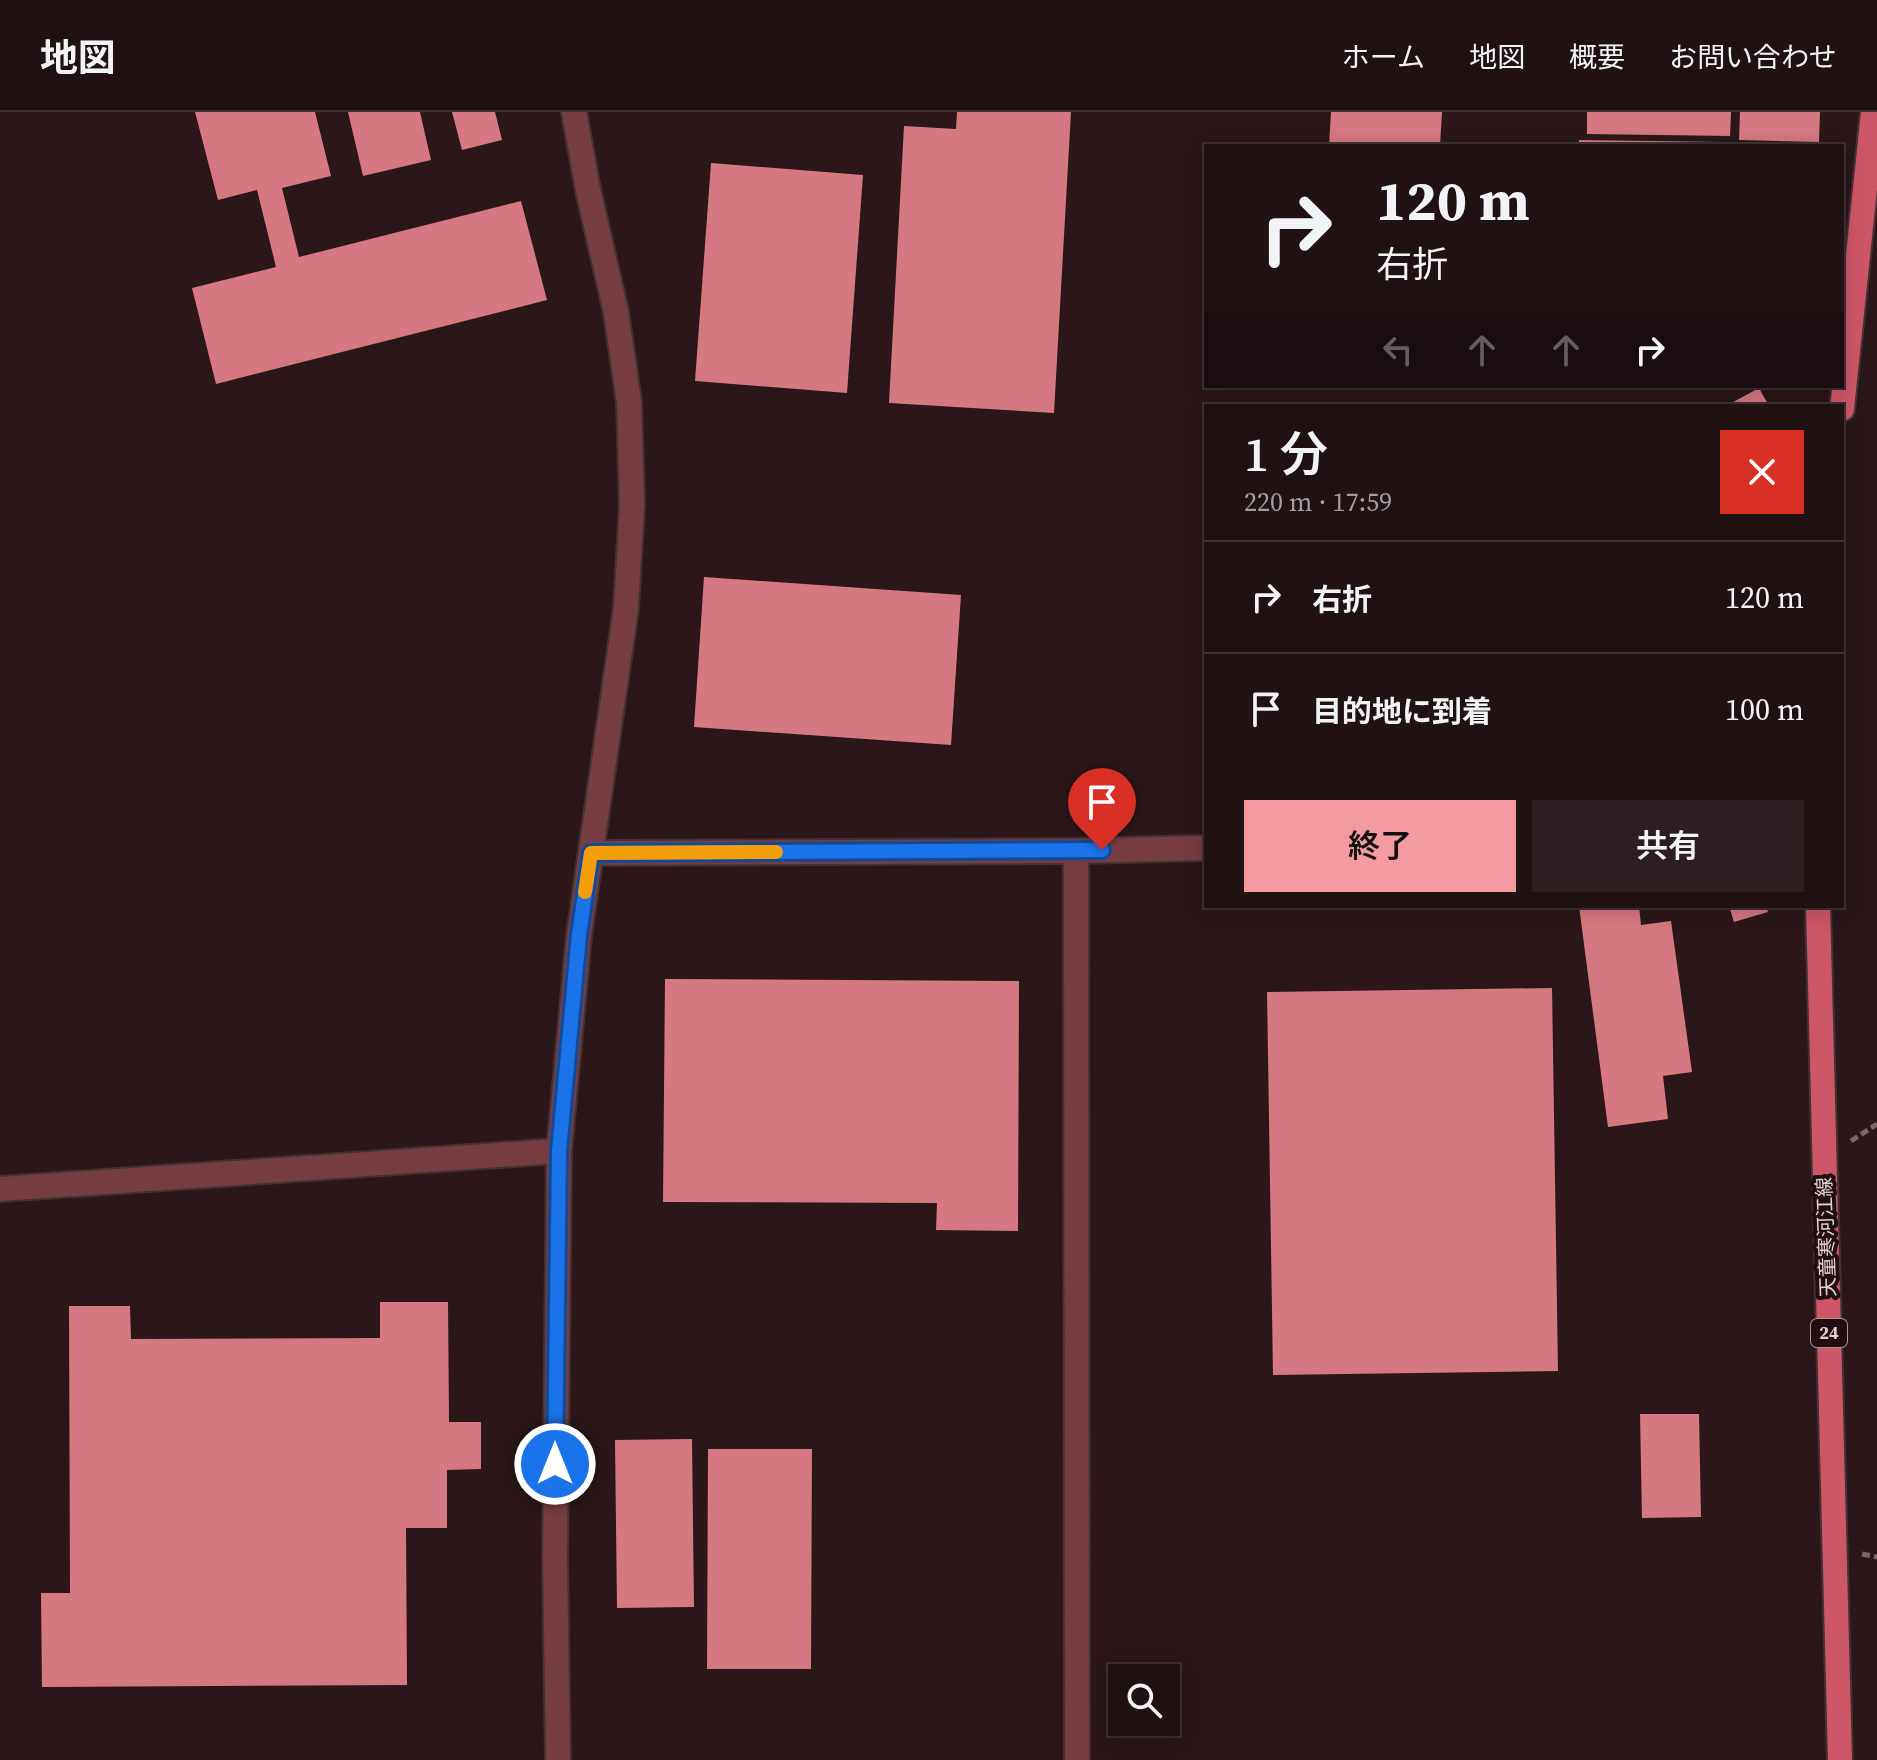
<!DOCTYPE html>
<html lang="ja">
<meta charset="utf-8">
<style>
body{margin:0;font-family:"Source Serif 4","Noto Sans JP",serif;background:#2d1f21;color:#f1f3f6;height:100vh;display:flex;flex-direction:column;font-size:30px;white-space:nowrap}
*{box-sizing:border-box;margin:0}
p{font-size:26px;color:#a29da0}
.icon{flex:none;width:44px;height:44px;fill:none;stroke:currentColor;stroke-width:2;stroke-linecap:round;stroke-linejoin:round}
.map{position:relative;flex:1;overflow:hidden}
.sheet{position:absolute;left:1204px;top:292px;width:640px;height:504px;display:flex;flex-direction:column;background:#201113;border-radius:0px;box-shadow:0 4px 20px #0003,0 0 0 2px #3d3133}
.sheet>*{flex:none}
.guide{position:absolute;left:1204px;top:32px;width:640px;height:244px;border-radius:0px;box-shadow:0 4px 20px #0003,0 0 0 2px #3d3133;background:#201113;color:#f1f3f6;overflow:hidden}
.buttons{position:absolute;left:1108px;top:1552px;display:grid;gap:16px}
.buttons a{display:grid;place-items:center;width:72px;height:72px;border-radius:0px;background:#201113;box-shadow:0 4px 20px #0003,0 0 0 2px #3d3133;font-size:40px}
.pin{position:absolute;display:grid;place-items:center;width:68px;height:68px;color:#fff;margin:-82px -34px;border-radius:50% 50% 50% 0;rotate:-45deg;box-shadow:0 0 8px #0007}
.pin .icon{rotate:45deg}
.me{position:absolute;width:88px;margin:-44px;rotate:0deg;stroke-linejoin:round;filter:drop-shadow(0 0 6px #0008)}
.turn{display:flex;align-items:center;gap:28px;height:168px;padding:0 40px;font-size:36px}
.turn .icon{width:104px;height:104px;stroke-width:2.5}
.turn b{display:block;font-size:56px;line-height:68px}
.lanes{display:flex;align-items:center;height:76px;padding:0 40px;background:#0003;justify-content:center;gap:40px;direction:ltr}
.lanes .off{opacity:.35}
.round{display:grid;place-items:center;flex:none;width:84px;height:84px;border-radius:0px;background:#2d1f21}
.overview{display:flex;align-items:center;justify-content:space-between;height:136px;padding:0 40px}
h1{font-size:48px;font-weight:600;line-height:60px}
.cta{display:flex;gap:16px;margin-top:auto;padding:16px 40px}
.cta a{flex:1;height:92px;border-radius:0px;background:#f49aa1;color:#111;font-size:32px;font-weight:600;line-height:92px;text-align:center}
.cta a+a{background:#2d1f21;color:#f1f3f6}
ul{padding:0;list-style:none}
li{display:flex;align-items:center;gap:24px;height:112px;padding:0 40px;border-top:2px solid #3d3133}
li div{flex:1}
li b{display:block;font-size:30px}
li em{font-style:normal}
header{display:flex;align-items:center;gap:48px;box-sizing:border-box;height:112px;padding:0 40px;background:#201113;border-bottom:2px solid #3d3133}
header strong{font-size:38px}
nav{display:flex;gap:44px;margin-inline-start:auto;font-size:28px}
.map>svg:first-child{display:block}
.building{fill:#d67881}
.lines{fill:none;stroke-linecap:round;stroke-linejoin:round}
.minor-casing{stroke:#443133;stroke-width:28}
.major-casing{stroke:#443133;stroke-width:28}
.path{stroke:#796769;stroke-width:5;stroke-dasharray:8 4;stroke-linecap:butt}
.minor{stroke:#763d43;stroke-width:24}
.major{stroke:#ce5767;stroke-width:24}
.route-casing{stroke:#114b97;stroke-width:20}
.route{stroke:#1a73e8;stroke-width:14}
.slow{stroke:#f59e0b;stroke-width:14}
.labels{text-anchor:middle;stroke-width:8;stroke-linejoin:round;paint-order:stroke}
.shield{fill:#210e10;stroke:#a79697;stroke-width:2}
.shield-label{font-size:18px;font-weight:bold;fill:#e0d1d1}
.street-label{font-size:20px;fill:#e0d1d1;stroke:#210e10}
</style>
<header>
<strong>地図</strong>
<nav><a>ホーム</a><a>地図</a><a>概要</a><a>お問い合わせ</a></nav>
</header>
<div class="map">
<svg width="1877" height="1648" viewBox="0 0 1877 1648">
<rect width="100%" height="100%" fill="#2b1719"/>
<g class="building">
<polygon points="195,0 315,0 331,64 282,76 299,145 521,89 547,188 216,272 192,176 276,155 257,78 218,88"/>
<polygon points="348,0 420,0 431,48 363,64"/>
<polygon points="452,0 495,0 502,28 462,38"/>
<polygon points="957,0 1071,0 1054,301 889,291 904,14 956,17"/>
<polygon points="1331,0 1442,0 1440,34 1329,34"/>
<polygon points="1587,0 1731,0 1730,24 1587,22"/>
<polygon points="1740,0 1820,0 1819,30 1739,28"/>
<polygon points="1579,28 1722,30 1722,34 1579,34"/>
<polygon points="711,51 863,63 847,281 695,269"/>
<polygon points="1759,276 1769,294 1726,294"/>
<polygon points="704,465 961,483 951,633 694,615"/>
<polygon points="1579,794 1639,794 1641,813 1671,809 1692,960 1663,964 1668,1007 1608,1015"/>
<polygon points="1729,794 1766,794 1768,800 1734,810"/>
<polygon points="665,867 1019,869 1018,1119 936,1118 937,1091 663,1090"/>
<polygon points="1552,876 1558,1259 1273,1263 1267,880"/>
<polygon points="380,1190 448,1190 449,1310 481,1310 481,1357 447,1358 447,1416 406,1416 407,1573 42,1575 41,1481 70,1481 69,1194 130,1194 131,1227 380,1226"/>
<polygon points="1640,1302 1699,1302 1701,1405 1642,1406"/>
<polygon points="692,1327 694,1495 617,1496 615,1328"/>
<polygon points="708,1337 812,1337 811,1557 707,1557"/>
</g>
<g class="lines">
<g class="minor-casing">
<g id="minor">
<polyline points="1076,739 1077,1648"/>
<polyline points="591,741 1076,739 1206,736"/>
<polyline points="0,1077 559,1039"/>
<polyline points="558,1648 555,1446 559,1039 579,823 626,496 632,393 629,290 616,200 588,78 574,0"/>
</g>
</g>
<g class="major-casing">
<g id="major">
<polyline points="1842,297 1873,0"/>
<polyline points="1818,794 1840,1648"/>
</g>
</g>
<g class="path">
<polyline points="1851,1029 1877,1012"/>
<polyline points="1862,1442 1877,1445"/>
</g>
<use href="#minor" class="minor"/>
<use href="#major" class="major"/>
</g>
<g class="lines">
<g class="route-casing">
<polyline id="route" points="555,1352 559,1039 579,823 591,741 1102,738"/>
</g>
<use href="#route" class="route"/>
<polyline class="slow" points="585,780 591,741 776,740"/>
</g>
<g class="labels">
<rect class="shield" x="1811" y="1207" width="36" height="28" rx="6"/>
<g class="shield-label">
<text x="1829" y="1227">24</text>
</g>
<g class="street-label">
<text transform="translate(1826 1125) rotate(-92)" y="7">天童寒河江線</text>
</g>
</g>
</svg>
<div class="buttons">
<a><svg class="icon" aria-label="search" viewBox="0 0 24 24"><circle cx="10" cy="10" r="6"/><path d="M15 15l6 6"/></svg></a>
</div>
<div class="pin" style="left:1102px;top:738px;background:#d93025"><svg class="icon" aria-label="arrive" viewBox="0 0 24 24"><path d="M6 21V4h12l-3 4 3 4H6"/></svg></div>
<svg class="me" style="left:555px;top:1352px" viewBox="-20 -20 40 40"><circle r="17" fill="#1a73e8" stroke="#fff" stroke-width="3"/><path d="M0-11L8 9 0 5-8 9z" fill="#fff"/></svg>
<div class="guide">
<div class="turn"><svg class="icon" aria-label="right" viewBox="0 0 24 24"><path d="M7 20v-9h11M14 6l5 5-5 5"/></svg><div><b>120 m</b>右折</div></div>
<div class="lanes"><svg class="icon off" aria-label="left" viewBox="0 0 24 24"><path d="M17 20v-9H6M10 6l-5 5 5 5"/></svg><svg class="icon off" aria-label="ahead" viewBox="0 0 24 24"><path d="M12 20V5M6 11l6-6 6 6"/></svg><svg class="icon off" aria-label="ahead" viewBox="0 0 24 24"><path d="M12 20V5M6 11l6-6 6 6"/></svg><svg class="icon" aria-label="right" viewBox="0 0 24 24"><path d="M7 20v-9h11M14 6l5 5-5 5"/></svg></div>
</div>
<section class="sheet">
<div class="overview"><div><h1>1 分</h1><p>220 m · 17:59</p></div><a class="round" style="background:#d93025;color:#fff"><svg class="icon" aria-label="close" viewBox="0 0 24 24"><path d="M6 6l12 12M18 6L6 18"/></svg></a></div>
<ul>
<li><svg class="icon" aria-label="right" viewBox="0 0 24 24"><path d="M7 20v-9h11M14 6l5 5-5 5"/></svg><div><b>右折</b></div><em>120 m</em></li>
<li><svg class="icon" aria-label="arrive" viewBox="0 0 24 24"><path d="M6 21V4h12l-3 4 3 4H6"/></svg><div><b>目的地に到着</b></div><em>100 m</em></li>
</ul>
<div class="cta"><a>終了</a><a>共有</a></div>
</section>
</div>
